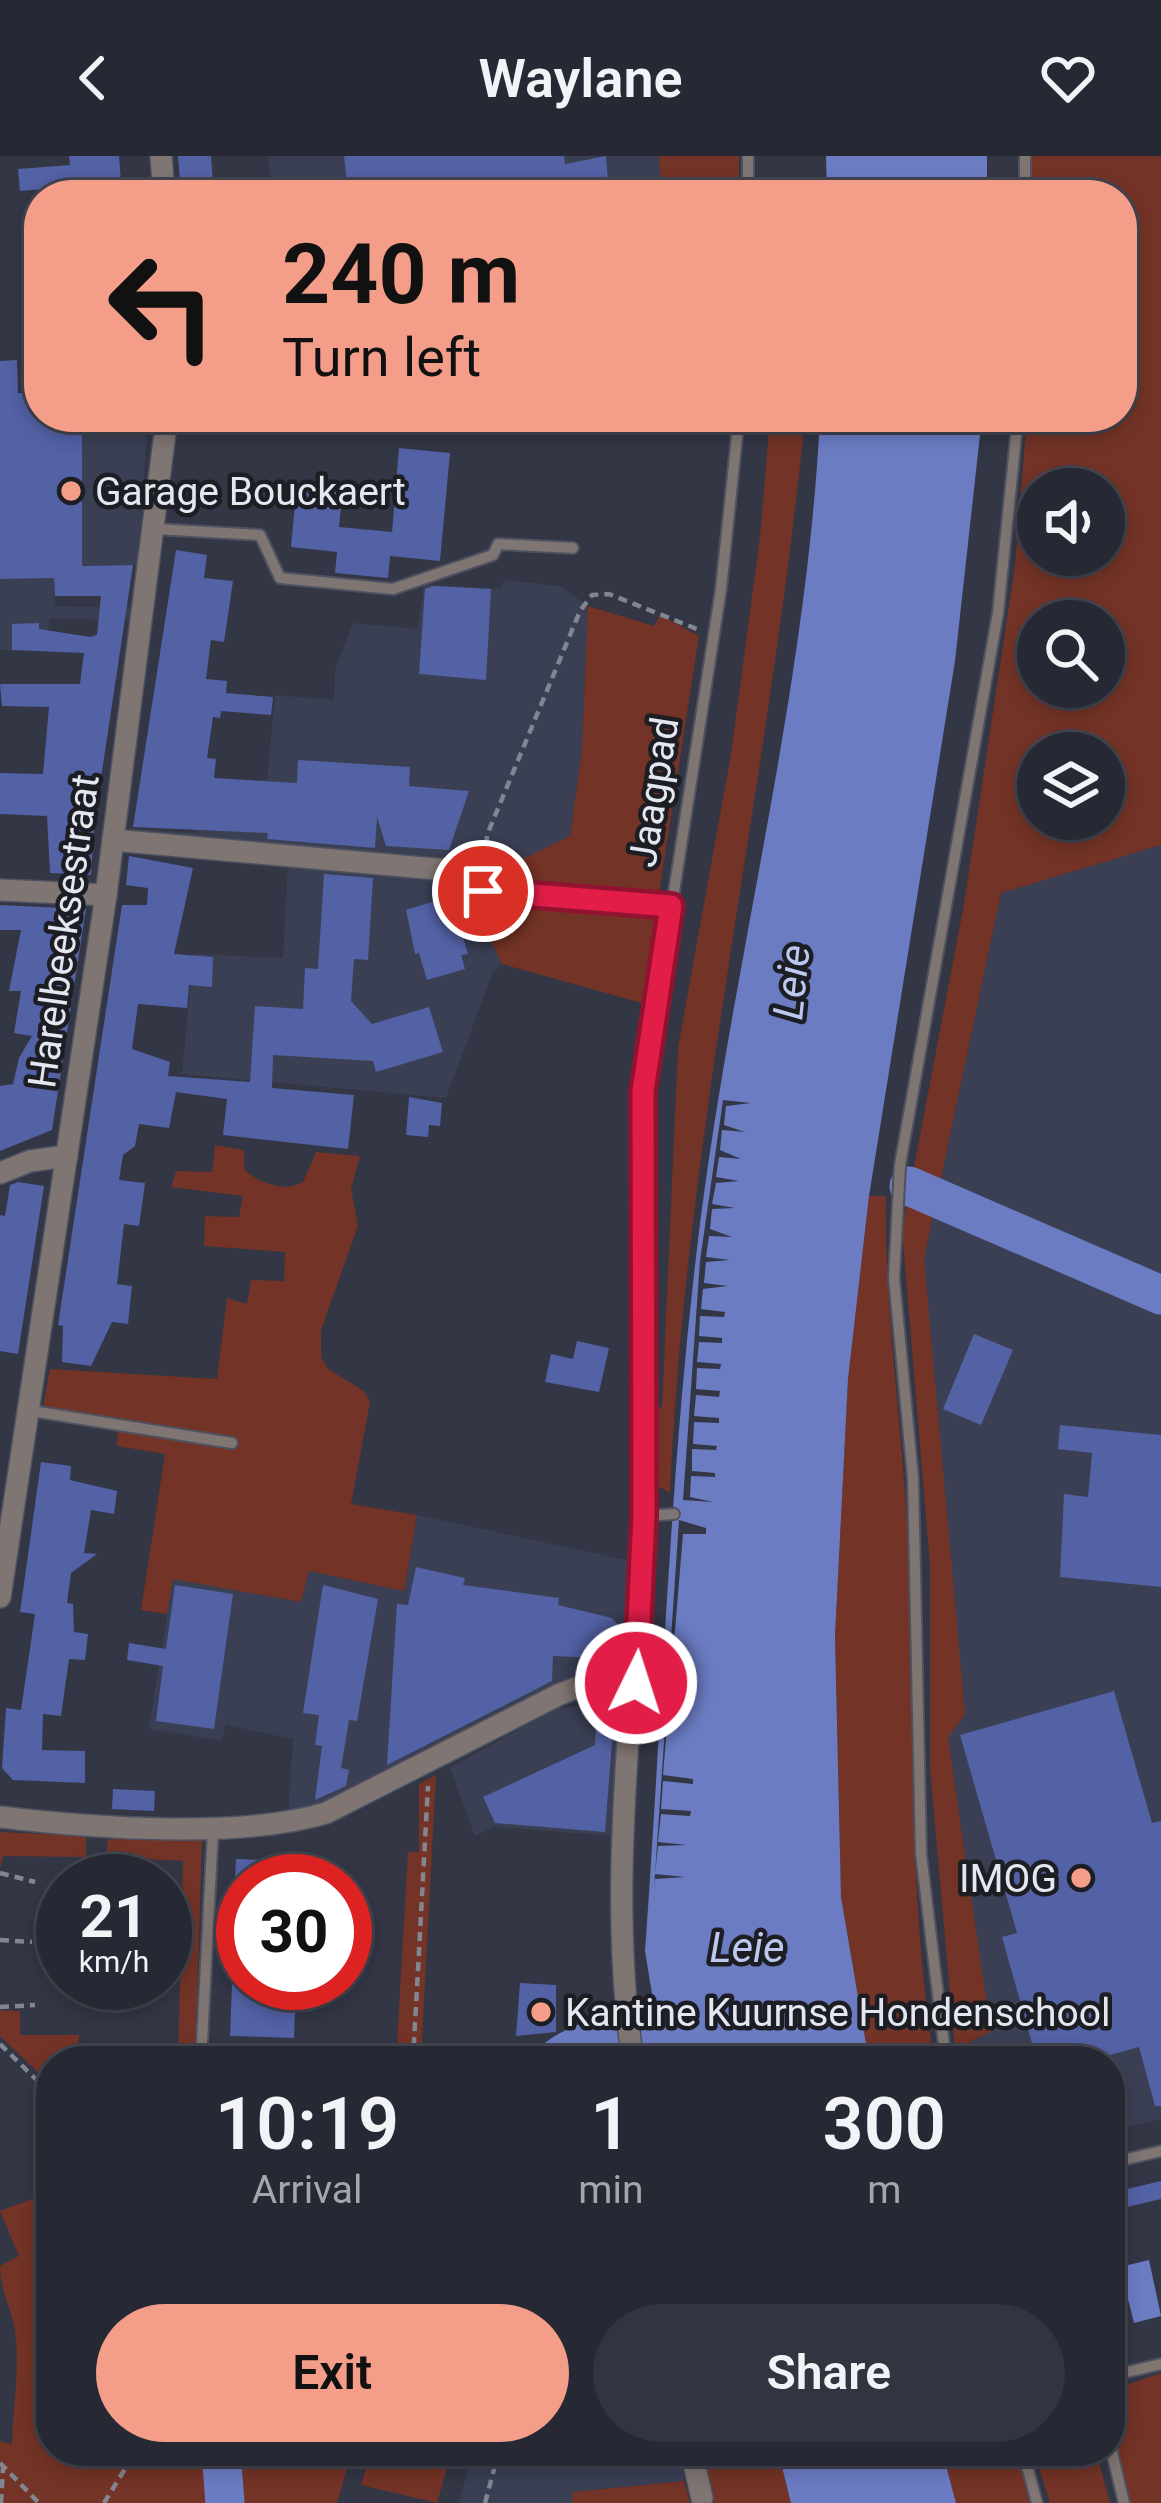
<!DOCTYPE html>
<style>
body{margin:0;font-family:Roboto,sans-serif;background:#323440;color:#f1f3f6;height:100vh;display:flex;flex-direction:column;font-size:45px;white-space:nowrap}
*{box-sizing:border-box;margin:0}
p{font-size:39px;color:#a4a6ac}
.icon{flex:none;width:66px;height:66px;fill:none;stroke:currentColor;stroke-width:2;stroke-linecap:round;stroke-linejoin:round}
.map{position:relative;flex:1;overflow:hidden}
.side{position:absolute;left:36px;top:1890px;width:1089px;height:420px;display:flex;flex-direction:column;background:#262834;border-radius:48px;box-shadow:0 6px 18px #0003,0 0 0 3px #42444f}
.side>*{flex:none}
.guide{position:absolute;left:24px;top:24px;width:1113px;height:252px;border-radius:48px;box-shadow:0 6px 18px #0003,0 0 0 3px #42444f;background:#f49e8a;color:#111;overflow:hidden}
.tools{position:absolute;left:1017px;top:312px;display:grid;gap:24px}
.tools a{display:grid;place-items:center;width:108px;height:108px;border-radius:50%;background:#262834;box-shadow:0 6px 18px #0003,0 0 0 3px #42444f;font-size:60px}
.speed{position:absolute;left:36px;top:1698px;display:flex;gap:24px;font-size:60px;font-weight:700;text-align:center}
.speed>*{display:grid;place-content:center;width:156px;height:156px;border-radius:50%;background:#262834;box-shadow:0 6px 18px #0003,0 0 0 3px #42444f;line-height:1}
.speed small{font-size:30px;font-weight:400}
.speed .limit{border:18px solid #d22;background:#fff;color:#111}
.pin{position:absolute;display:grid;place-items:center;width:102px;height:102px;color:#fff;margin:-51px;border:6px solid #fff;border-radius:50%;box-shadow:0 3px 12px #0007}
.me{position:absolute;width:132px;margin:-66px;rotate:4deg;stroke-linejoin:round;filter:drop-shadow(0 0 9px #0008)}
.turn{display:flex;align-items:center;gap:42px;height:252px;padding:0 60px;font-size:54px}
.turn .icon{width:156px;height:156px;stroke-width:2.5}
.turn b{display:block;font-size:84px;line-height:102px}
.eta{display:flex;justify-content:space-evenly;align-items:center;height:204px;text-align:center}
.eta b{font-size:72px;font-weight:600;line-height:84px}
.button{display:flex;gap:24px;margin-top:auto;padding:24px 60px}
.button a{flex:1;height:138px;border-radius:72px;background:#f49e8a;color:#111;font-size:48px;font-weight:600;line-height:138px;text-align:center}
.button a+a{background:#323440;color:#f1f3f6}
header{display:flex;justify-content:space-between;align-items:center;height:156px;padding:0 60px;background:#262834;font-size:54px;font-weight:600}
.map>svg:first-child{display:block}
.built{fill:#3a3f54}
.green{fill:#733326;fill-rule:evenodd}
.water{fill:#6c7cc3}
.pier{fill:#323645}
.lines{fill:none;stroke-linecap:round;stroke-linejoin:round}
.river{stroke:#6c7cc3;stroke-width:39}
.building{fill:#5361a5}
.service-casing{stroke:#4e5260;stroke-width:14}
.minor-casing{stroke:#4e5260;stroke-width:24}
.path{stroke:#828692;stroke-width:4.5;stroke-dasharray:9 6;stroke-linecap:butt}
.service{stroke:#7f7573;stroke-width:10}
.minor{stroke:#7f7573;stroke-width:21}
.route-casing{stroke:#92132f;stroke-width:30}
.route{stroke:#e11d48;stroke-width:21}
.poi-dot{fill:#f49e8a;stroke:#1c1e24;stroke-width:4.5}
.labels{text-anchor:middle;stroke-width:9;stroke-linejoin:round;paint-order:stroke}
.poi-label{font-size:39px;fill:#e4e7f0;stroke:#1c1e24;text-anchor:start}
.street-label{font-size:39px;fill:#e4e7f0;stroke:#1c1e24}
.water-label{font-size:42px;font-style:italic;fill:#bdc8ef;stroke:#1c1e24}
</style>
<header><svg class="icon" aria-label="back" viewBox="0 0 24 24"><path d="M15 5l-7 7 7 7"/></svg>Waylane<svg class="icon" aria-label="heart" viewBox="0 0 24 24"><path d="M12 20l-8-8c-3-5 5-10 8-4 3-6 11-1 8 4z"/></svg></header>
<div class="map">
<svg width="1161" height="2347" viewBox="0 0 1161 2347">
<rect width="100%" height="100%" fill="#323645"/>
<g class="built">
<polygon points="268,0 659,0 662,39 272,39"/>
<polygon points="39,237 39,261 148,261 138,409 76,410 54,423 55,450 133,451 131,464 50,463 44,494 0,494 0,238"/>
<polygon points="504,424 560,430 588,450 582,593 570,680 488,720 484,770 502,808 493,816 446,942 182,918 193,798 283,802 288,707 131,692 133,673 198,677 198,663 255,625 267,624 275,539 334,544 335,514 353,467 418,473 424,428 500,433"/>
<polygon points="1161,689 1161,1963 1110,1975 1110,1905 973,1905 971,1885 990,1876 948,1582 924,1103 1001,737"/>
<polygon points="417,1359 635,1406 627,1477 618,1499 351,1635 288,1659 293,1583 226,1569 222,1585 149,1573 173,1422 301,1446 308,1415 404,1435"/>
<polygon points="607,1548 625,1563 614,1680 493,1671 475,1680 450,1612 557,1552"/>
<polygon points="473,2295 680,2295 684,2325 573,2336 572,2347 459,2347"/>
</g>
<g class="green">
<polygon points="659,0 739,0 739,39 662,39"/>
<path d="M1031 0H1161V689L1001 737 924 1103 965 1558 948 1582 991 1876 971 1885 973 1905H956L930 1612V1409L902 1074 964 748 1015 410 1027 261H1122V39H1033ZM1038 333H1104V399H1038ZM1038 465H1104V531H1038ZM1038 597H1104V663H1038Z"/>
<path d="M770 261H805C770 622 686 974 670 1337L655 1328 649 1252 662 1251 678 892 731 598 760 381Z"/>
<polygon points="588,450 654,470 660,459 699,480 642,847 502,808 484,770 488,720 570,680 582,593"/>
<path d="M215 989 244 994V1013C259 1027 284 1037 303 1026L316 996 360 1000 351 1033 358 1070 321 1174V1201L328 1213 364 1235 370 1246 351 1348 417 1359 404 1435 309 1415 301 1446 173 1423 167 1458 141 1454 165 1298 117 1290 118 1273 41 1262 50 1213 217 1223 227 1142 247 1148 251 1124 284 1125 285 1096 204 1090 205 1060 239 1061 243 1040 171 1031 176 1015 212 1016Z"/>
<path d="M869 1040H886C884 1156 903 1270 908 1386 915 1560 907 1732 934 1905H869L841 1741 835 1480 848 1223Z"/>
<polygon points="436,1619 421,1902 513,1905 396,1905 408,1696 419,1696 419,1628"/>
<polygon points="0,1676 86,1680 86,1701 3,1700 0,1713"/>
<polygon points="115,1682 202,1684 195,1905 178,1905 183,1705 106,1701 108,1684"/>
<polygon points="0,1854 20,1855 20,1879 79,1879 78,1905 51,1905 51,1929 0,1880"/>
<path d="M51 2036V2295H206L210 2347H0V2285L12 2288C13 2254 19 2217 16 2183 14 2156 0 2137 0 2110L19 2100 0 2055Z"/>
<polygon points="1161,2217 1161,2347 1129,2347 1110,2262 1123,2230"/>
<polygon points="233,2295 352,2295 337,2347 236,2347"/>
<polygon points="371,2295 447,2312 437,2347 361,2329"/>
<polygon points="701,2295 778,2295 791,2347 714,2347"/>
<polygon points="942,2295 1018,2295 1034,2347 956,2347"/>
<polygon points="1034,2295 1096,2295 1110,2347 1050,2347"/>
<polygon points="684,2325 690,2347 572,2347 573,2336"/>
</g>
<g class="water">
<polygon points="826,0 987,0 987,39 827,39"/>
<path d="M820 261H982L955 505 869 1040 848 1223 835 1480 841 1741 869 1905H675L646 1884 644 1859 653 1844 645 1795C663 1548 670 1298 702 1052 737 789 807 527 820 261Z"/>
<polygon points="1149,2104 1161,2160 1134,2167 1120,2111"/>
<polygon points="778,2295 942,2295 956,2347 791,2347"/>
</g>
<g class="pier">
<polygon points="723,944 751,947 726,950 724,969 745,976 722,974 720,994 741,1003 719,1001 716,1021 739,1025 716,1027 712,1048 735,1052 712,1053 710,1073 732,1081 709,1080 706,1101 730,1104 706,1106 704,1127 728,1130 703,1133 701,1153 725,1156 724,1161 700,1160 699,1180 722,1182 722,1187 699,1186 697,1206 721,1208 720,1213 697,1212 696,1233 720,1235 719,1241 696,1239 694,1260 719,1262 719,1267 694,1266 693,1288 717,1290 716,1294 692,1293 692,1315 715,1317 715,1321 691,1320 690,1341 713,1346 683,1344 700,1105"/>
<polygon points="679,1364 706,1372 706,1378 683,1378 663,1619 693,1623 693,1628 663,1625 661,1653 691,1655 690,1660 661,1658 658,1686 687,1689 658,1690 655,1718 685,1721 655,1723 654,1733"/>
</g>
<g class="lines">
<g class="river">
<polyline points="909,1030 1161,1139"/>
<path d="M553 1905C593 1873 649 1872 699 1874"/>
<polyline points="221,2295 225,2347"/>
</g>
</g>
<g class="building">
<polygon points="69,0 119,0 122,39 81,39 80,30 20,35 18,13 70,9"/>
<polygon points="178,0 211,0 214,39 181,39"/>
<polygon points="344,0 564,0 565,8 606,0 609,39 348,39"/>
<polygon points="17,204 18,237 39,237 39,261 82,261 82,410 133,409 94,669 91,719 50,717 47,660 0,658 0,617 43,618 49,551 2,550 0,528 80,528 84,497 12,494 12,468 39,467 39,473 90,481 97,479 101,440 55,440 54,422 0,423 0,205"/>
<polygon points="399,292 450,297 440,405 390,400 388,422 335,417 337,396 291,391 297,326 343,331 339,371 392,376"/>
<polygon points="176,394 207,399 204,422 233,425 224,486 211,484 206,523 227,525 226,537 273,541 271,559 221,555 220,562 213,561 207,602 216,603 214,622 297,627 298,604 410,611 409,630 469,635 449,694 386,690 377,661 375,692 267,683 268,677 133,671"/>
<polygon points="433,430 491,433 486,524 419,518 425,433"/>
<polygon points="129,700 193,712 174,798 213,801 212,831 189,829 187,852 138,848 132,893 170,906 168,920 250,926 255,850 303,853 305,812 318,813 324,718 373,722 368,804 354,803 351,845 372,868 429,851 443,896 376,916 373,905 273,899 272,932 354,939 348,993 223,979 227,943 176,936 169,972 139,968 135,990 123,999 119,1024 145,1027 139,1070 124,1068 117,1128 132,1130 128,1168 112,1166 91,1210 62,1206 63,1170 58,1169 122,749 147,749 148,732 126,729"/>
<polygon points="451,740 468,798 461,799 465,813 427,824 419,797 415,798 406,754"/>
<polygon points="0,749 86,753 52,974 0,995 0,930 13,928 19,902 32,880 14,877 21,835 9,835 21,774 0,774"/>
<polygon points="409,941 442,947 440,970 429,969 428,981 406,979"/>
<polygon points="18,1026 44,1030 18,1198 0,1195 0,1059 5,1060 10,1029"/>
<polygon points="974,1178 1013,1194 981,1269 943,1253"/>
<polygon points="577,1185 609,1192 599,1236 545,1226 551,1198 573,1203"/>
<polygon points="1060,1269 1161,1279 1161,1431 1060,1421 1064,1338 1088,1341 1092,1297 1058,1293"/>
<polygon points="41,1306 71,1310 70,1324 117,1335 114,1358 91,1354 84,1397 97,1398 71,1417 67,1447 73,1448 74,1476 88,1478 85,1504 69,1503 61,1560 43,1558 42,1594 85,1595 85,1627 13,1624 2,1612 6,1552 21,1554 35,1458 20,1456"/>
<polygon points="416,1411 465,1422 463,1429 559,1442 558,1449 612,1462 617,1468 616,1494 596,1493 596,1502 553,1500 552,1525 387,1609 397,1448 408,1449"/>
<polygon points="175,1429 233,1438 214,1573 156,1565 163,1510 127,1504 129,1487 166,1493"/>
<polygon points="323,1429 378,1443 357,1565 349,1564 341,1612 349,1614 346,1630 315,1644 322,1590 315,1589 319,1559 303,1557"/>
<polygon points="1114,1535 1152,1667 1161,1665 1161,1950 1155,1950 1139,1891 1089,1905 1037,1905 1002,1781 1017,1777 960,1579"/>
<polygon points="614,1560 605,1676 495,1667 483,1641 595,1589 596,1569"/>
<polygon points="113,1633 155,1635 154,1655 112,1653"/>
<polygon points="236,1703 300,1705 299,1725 235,1725"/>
<polygon points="232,1827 296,1827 294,1882 230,1880"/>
<polygon points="520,1827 556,1829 556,1876 516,1880"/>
<polygon points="1161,2025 1161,2043 1110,2055 1110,2037"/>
</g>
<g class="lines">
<g class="service-casing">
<g id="service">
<polyline points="1025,0 1025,39"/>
<polyline points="748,39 748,0"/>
<polyline points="156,373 260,379 280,422 393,433 493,399 498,388 573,392"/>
<polyline points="483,735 671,750"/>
<polyline points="32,1255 232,1287"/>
<polyline points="642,1285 643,935 721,433 739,261"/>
<polyline points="643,1360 674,1358"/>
<polyline points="201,1905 213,1673"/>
<polyline points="946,1905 921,1698 913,1322 894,1122 900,1009 998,457 1018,261"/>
<polyline points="1110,2007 1161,1995"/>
<polyline points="1110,2220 1161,2208"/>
<polyline points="1110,2288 1124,2347"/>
<polyline points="1023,2295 1037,2347"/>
</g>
</g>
<g class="minor-casing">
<g id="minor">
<polyline points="161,0 164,39"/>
<polyline points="113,684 458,715"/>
<polyline points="0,734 106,739"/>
<polyline points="0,1017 30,1005 67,1000"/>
<polyline points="0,1441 106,739 167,261"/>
<path d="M0 1661C92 1672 239 1683 326 1657L558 1539 589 1527H636"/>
<path d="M633 1905C602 1703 645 1490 642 1285"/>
<polyline points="691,2295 702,2342"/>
</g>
</g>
<g class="path">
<polyline points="484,719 487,679 580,455 592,439 609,438 697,473"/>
<polyline points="0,1717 35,1726"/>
<polyline points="0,1784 32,1786"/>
<polyline points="0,1851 35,1849"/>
<polyline points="0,1888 51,1938"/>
<polyline points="413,1905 428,1630"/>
<polyline points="0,2307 39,2347"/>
<polyline points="1,2347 3,2312"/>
<polyline points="104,2347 136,2295"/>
<polyline points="485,2347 499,2295"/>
</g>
<use href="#service" class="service"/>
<use href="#minor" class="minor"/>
</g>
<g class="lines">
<g class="route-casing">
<polyline id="route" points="483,735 671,750 643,935 644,1360 636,1527"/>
</g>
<use href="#route" class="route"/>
</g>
<g class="poi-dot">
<circle cx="71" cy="335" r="12"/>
<circle cx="1081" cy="1722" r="12"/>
<circle cx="541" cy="1856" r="12"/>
</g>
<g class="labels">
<g class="poi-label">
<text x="95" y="349">Garage Bouckaert</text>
<text x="1057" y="1736" text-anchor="end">IMOG</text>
<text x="565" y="1870">Kantine Kuurnse Hondenschool</text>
</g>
<g class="street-label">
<text transform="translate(653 636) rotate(-81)" y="14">Jaagpad</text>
<text transform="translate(63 775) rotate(-82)" y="14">Harelbeeksestraat</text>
</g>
<g class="water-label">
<text transform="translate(791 826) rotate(-84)" y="15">Leie</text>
<text x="747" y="1806">Leie</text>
</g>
</g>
</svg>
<div class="tools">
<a><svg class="icon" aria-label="sound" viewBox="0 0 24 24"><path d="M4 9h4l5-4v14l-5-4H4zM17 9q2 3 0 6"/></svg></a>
<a><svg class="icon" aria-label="search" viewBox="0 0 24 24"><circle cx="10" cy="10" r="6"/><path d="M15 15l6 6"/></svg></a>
<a><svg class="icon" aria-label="layers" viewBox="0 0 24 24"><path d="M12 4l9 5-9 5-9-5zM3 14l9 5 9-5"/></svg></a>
</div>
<div class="speed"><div>21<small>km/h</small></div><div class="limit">30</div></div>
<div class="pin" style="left:483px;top:735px;background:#d93025"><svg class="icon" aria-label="arrive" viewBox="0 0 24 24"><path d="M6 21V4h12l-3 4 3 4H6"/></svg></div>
<svg class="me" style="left:636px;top:1527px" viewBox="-20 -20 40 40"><circle r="17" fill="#e11d48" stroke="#fff" stroke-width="3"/><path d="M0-11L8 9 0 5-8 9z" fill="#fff"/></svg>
<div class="guide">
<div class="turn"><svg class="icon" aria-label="left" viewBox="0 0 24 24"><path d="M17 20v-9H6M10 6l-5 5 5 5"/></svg><div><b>240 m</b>Turn left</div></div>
</div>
<section class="side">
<div class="eta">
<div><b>10:19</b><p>Arrival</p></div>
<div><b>1</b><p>min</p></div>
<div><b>300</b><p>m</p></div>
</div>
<div class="button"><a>Exit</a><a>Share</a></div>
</section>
</div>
